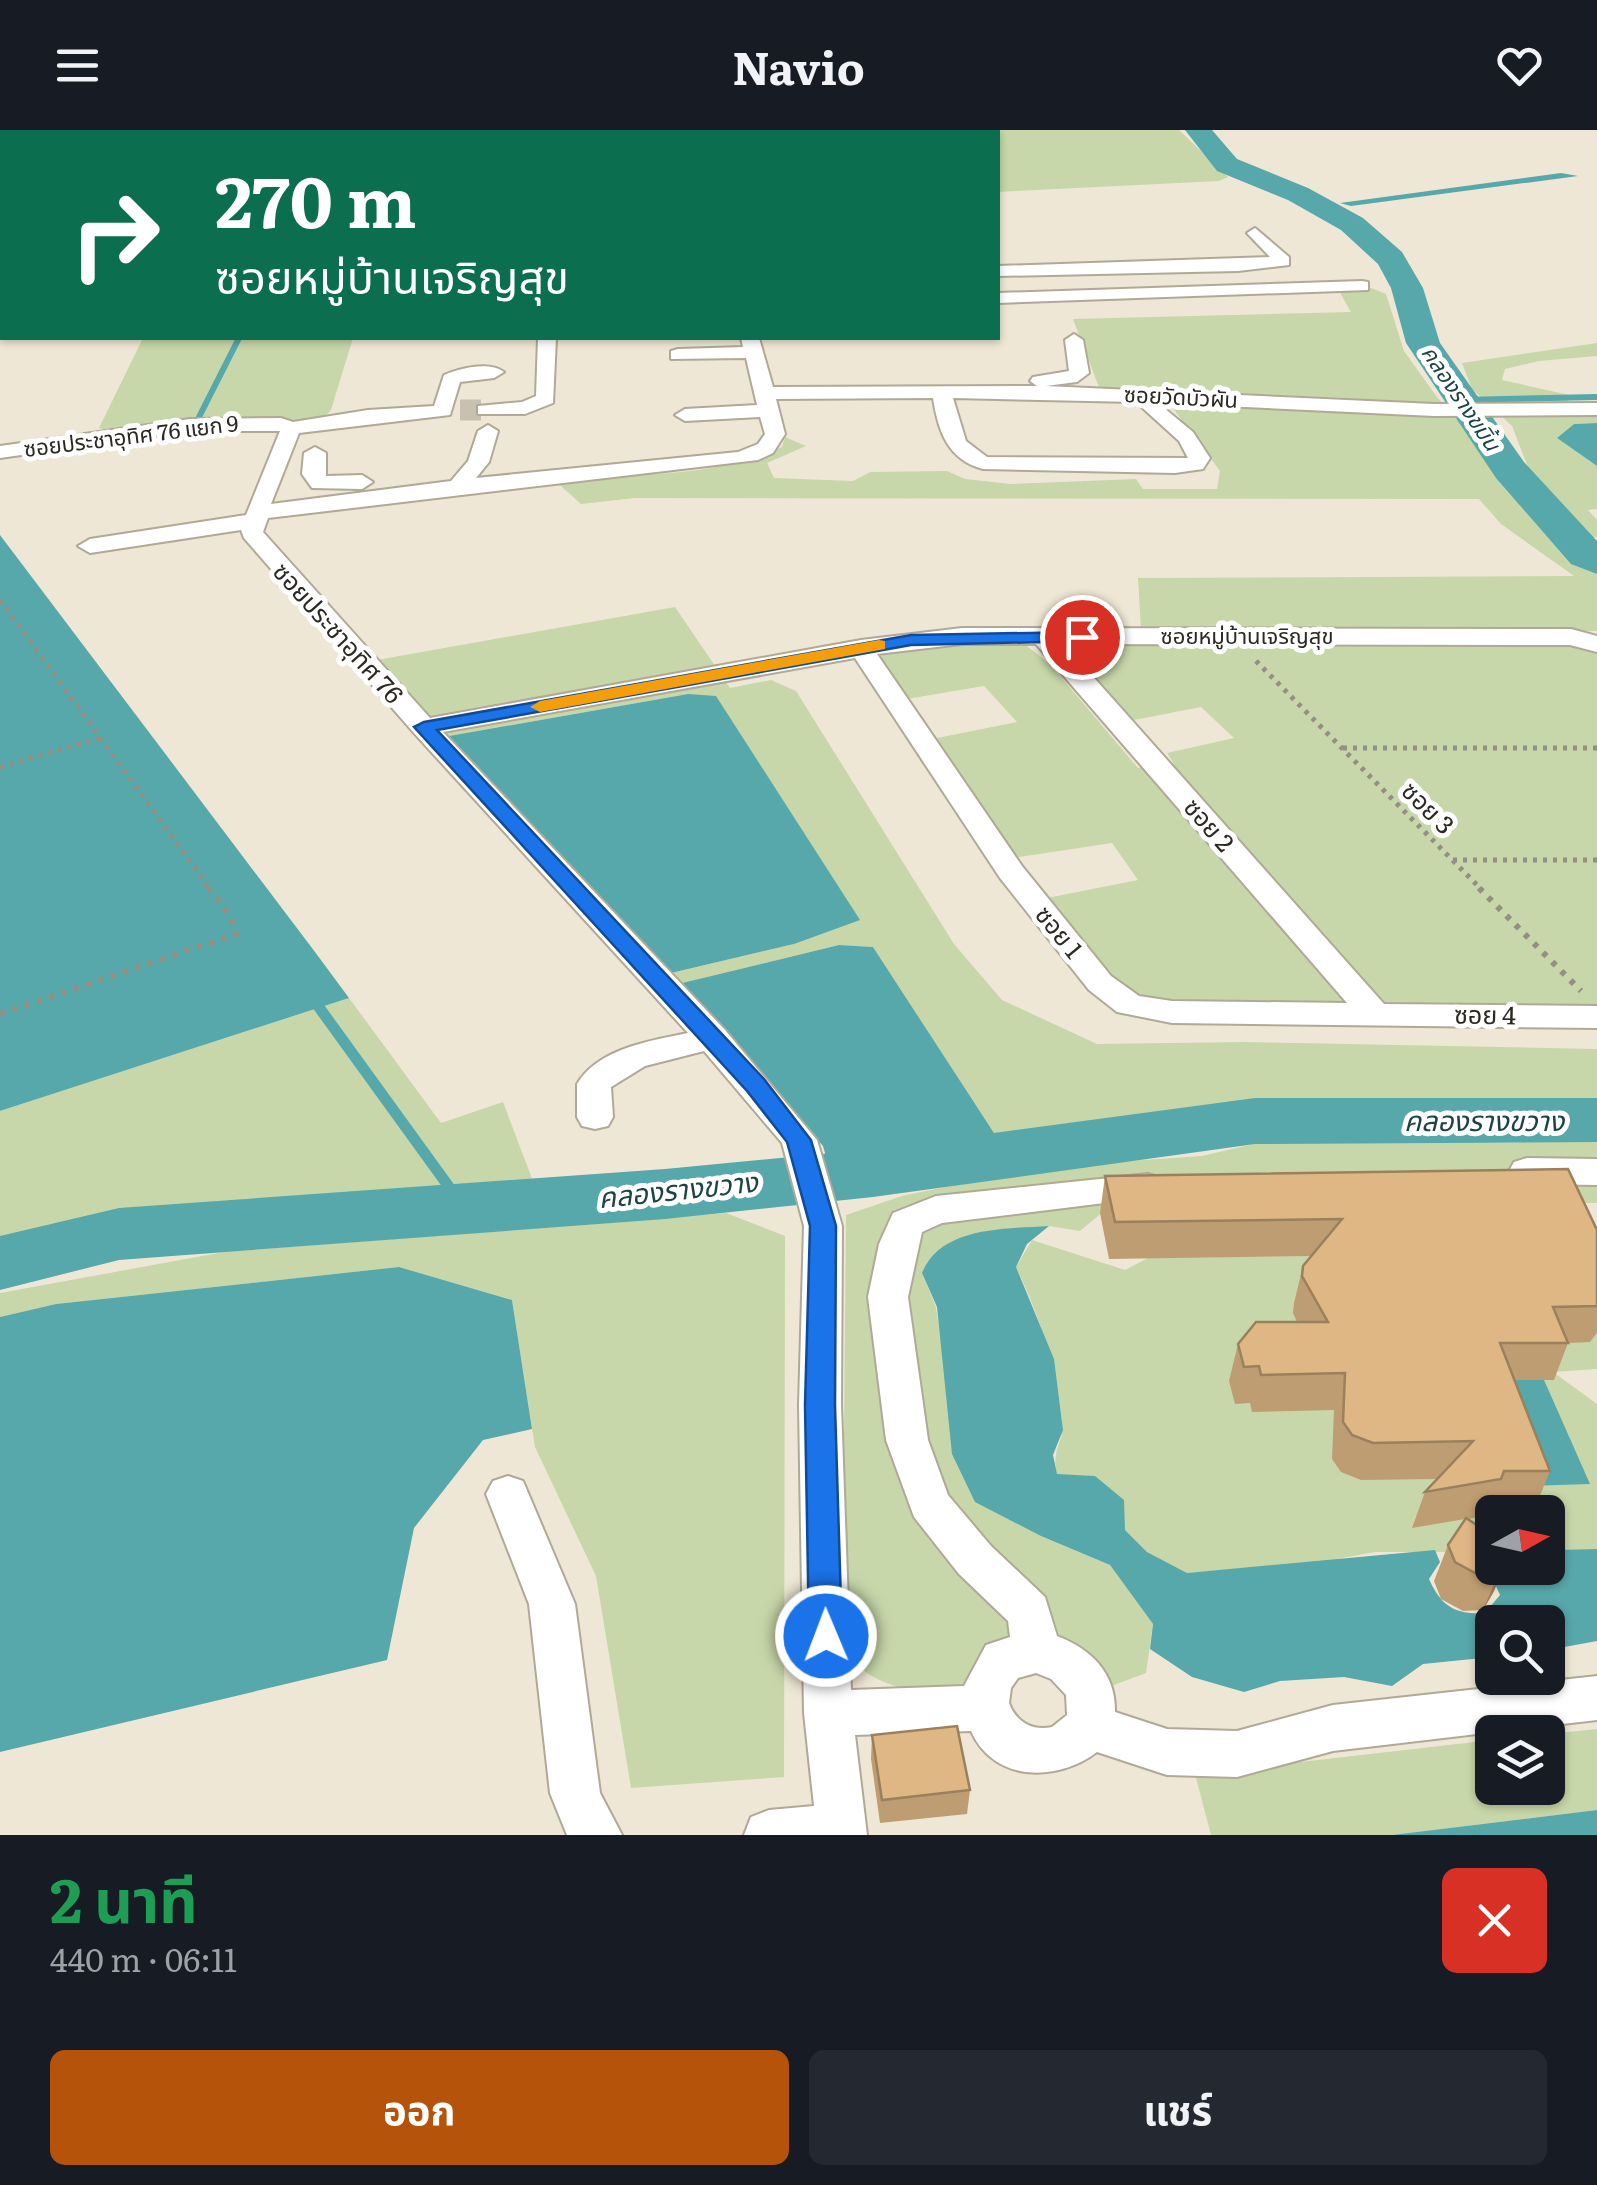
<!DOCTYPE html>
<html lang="th">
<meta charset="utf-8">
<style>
body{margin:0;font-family:Literata,"Noto Sans Thai",serif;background:#242831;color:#f1f3f6;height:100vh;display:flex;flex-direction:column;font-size:38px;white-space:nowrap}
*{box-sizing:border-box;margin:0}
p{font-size:32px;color:#9ea1a6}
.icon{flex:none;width:55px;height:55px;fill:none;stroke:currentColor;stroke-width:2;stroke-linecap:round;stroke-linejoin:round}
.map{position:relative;height:1705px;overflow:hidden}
.drawer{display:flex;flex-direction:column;background:#171b24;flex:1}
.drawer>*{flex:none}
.banner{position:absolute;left:0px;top:0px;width:1000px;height:210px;box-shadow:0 2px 8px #0004;background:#0b6e4f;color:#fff;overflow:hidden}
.needle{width:65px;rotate:82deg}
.fabs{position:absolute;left:1475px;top:1365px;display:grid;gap:20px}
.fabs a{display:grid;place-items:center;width:90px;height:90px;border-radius:15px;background:#171b24;box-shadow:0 2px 8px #0004;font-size:50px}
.pin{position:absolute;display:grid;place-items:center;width:85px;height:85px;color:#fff;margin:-42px;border:5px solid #fff;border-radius:50%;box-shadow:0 2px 10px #0007}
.me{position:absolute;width:110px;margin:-55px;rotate:359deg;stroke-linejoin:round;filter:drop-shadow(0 0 8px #0008)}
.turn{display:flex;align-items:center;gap:35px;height:210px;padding:0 50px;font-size:45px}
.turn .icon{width:130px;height:130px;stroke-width:2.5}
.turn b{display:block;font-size:70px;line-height:85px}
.round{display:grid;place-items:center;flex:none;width:105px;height:105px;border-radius:15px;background:#242831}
.summary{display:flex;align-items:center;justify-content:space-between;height:170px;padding:0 50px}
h1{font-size:60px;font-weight:700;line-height:75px;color:#1e9e55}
.action{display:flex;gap:20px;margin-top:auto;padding:20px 50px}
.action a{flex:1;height:115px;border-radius:15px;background:#b45309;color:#fff;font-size:40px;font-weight:700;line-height:115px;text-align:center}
.action a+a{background:#242831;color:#f1f3f6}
header{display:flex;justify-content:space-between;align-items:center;height:130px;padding:0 50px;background:#171b24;font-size:45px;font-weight:700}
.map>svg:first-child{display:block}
.green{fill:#c7d7a9}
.water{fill:#57a8aa}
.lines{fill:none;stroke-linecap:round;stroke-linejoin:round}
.stream-far1{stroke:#57a8aa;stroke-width:6}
.stream{stroke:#57a8aa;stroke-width:11}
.river{fill:#57a8aa;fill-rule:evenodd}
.minor-tunnel{stroke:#c8c1b1;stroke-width:21;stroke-dasharray:21 10;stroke-linecap:butt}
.minor-casing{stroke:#b0a997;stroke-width:4}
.path-far1{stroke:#948f82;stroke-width:5;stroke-dasharray:4 6;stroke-linecap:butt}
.path{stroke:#948f82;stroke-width:6;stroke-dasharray:5 8;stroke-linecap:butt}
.minor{fill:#fff;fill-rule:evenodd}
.wall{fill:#bf9d72}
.shaded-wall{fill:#9b805d}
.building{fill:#deb785;stroke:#9b805d;stroke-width:2.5}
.route{fill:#1a73e8;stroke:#114b97;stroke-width:2.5}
.slow{fill:#f59e0b}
.labels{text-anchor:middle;stroke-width:10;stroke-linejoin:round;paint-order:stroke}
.far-street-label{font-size:22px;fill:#2b2922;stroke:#fff}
.far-water-label{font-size:22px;font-style:italic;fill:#1d4445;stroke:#fff}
.street-label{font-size:25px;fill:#2b2922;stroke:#fff}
.water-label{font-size:28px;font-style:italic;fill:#1d4445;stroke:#fff}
</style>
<header><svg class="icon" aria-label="menu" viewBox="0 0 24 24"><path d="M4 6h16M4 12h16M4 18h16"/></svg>Navio<svg class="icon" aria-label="heart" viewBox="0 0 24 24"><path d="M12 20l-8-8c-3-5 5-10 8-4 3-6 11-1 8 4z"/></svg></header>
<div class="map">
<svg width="1597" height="1705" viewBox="0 0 1597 1705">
<rect width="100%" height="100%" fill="#efe7d5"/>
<g class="green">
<polygon points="811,0 1179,0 1228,47 1219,51 998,62 998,2"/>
<path d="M1371 158 1386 164 1404 221 1437 267 1530 370 1533 381 1597 440V501L1141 500 1138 448 1574 446 1501 394 1479 369 635 368 581 374 553 349C629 344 712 349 782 317L785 307 806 316 767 333 774 348 853 351 870 342 947 341 965 349 1011 354 1136 349 1143 359H1217L1220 341 1172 277 1213 272 1371 282 1364 271 1345 268 1099 257 1073 189 1351 182 1339 161Z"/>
<polygon points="143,208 353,208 331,280 322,290 208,289 109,301 99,298"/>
<polygon points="1597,213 1597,226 1539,231 1505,239 1502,250 1569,265 1567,274 1582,287 1597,287 1597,293 1574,294 1557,308 1597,336 1597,379 1588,380 1597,390 1597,407 1584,409 1528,337 1512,296 1472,259 1462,233"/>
<polygon points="675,477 730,558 771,550 796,561 954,814 1002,870 1097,914 1244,912 1597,919 1597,985 1346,980 1089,1003 994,1003 873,817 839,815 678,854 671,843 794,814 688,564 449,606 377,530"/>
<path d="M970 512 1023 513 1050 534 1138 638 1174 634 1167 623 1234 608 1201 577 1129 591 1064 521V513L1560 512 1597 522V879L1158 875C1105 862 1076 810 1042 769L1138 750 1112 713 1013 728 932 609 1017 592 984 556 907 569 873 523Z"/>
<polygon points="349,868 441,993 503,972 536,1059 198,1079 0,1120 0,981"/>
<path d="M1293 1005 1514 1013 1568 1006 1597 1011V1073H1560L1597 1145V1239L1553 1242 1597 1274V1419L1548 1420V1382H1492V1422H1375L1315 1433 1187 1443 1147 1422 1125 1400 1095 1346 1057 1345C1051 1318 1064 1313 1062 1293 1057 1236 1040 1188 1016 1137L1032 1110 1125 1140 1190 1106 1104 1081 1080 1101 1049 1096 922 1143 936 1177 944 1232 1041 1406 1110 1435 1153 1494 1146 1543 1087 1565 1047 1537C978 1555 897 1587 842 1520L846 1085 902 1066 1041 1037 1202 1026Z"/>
<polygon points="726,1083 785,1106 784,1647 631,1658 596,1446 535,1317 512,1170 399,1137 56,1174 0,1187 0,1163 224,1122"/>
<polygon points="1597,1599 1597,1680 1392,1705 1211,1705 1195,1644 1492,1610 1492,1658 1548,1658 1548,1604"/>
</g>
<g class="water">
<polygon points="1561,43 1578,46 1351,76 1340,73"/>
<polygon points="1597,293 1597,336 1557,308 1574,294"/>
<polygon points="0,405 315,822 349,868 0,981"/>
<polygon points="688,564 716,566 860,790 794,814 671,843 449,606"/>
<polygon points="839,815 873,817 994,1003 940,1028 828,1033 823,1016 678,854"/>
<path d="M1049 1096 1027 1114 1016 1137 1054 1229 1063 1300 1053 1325 1057 1344 1095 1346 1124 1370 1125 1400 1147 1422 1187 1443 1435 1420 1440 1432 1429 1449C1441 1476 1455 1485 1485 1483L1500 1465 1491 1445 1492 1438H1548V1420L1597 1419V1511L1548 1520V1492H1492V1527L1423 1534 1392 1556 1344 1547 1280 1551 1244 1562 1192 1547 1150 1519 1153 1494 1110 1435 1041 1406 975 1372 952 1324 937 1177 922 1143C941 1096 1005 1099 1049 1096Z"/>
<polygon points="399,1137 512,1170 532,1299 483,1310 414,1398 387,1530 0,1622 0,1187 56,1174"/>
<polygon points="1487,1250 1544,1250 1590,1354 1526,1356"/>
<polygon points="1597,1680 1597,1705 1392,1705"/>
</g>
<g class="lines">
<g class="stream-far1">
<polyline points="1462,270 1597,267"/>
<polyline points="198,289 239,208"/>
</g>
<polyline class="stream" points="313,869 465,1079"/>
<g class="river">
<polygon points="1185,0 1212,0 1237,29 1308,58 1363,88 1402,122 1423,158 1440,213 1524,332 1597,411 1597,444 1571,434 1496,348 1406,213 1391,158 1378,134 1341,100 1288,70 1217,41"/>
<polygon points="1255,968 1597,968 1597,1012 1255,1014 873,1067 665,1089 119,1130 0,1160 0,1106 119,1078 665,1039 873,1019"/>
</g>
<polyline class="minor-tunnel" points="460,280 485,280"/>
<g class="minor-casing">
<g id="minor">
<polygon points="655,0 669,0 670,2 656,2"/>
<polygon points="689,0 703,0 704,2 690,2"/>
<polygon points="1255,98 1289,127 1289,135 1238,141 998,146 998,136 1270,127 1247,103"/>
<polygon points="1362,151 1368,152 1368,160 998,173 998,163"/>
<path d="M1074 204 1083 210 1089 243 1077 252 1046 256 1434 274 1597 273V285L1434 286 1158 273 1193 302 1210 328 1203 339 1175 343 983 339C948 330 938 301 933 268L776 269 785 304 773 323 758 330 268 388 263 402 430 588 861 510 962 498 1571 499 1597 506V522L1570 515 1064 514 1384 874 1597 876V898L1172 893 1117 882 1089 860 1000 748 855 528 443 602 725 900 817 1010 842 1096 841 1275 851 1560 964 1556 986 1515 1010 1507 1008 1491 959 1444 914 1387 886 1310 868 1167 879 1114 893 1083 936 1066 1148 1044 1161 1048 1166 1057 1161 1066 942 1093 922 1102 908 1167 928 1310 948 1365 991 1416 1045 1467 1057 1506C1091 1519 1116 1543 1115 1582L1167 1599 1237 1601 1333 1575 1597 1546V1590L1333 1621 1237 1647 1167 1645 1097 1622C1058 1652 994 1653 971 1601L855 1605 867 1705H744L751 1687 769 1680 814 1676 804 1583 799 1275 804 1096 782 1013 704 921 645 936 611 957 613 987 608 996 595 999 582 996 577 987V954C599 918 650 911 688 903L414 603 244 408 241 400 90 423 78 416 90 409 246 385 280 301H190L0 328V316L190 289 281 288 293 292 368 280 434 276 444 245C461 238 489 231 504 242L494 248 460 252 450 285 299 303 271 374 451 351 468 331 478 301 488 295 498 301 489 332 476 348 738 322 758 314 765 304 760 287 685 291 675 285 685 279 757 275 746 228 671 229V221L678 219 743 217 741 208H759L773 257 1037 256 1030 251 1033 247 1069 241 1065 210ZM953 268 1136 272 1179 311 1188 328 987 327 966 311ZM962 514H1036L1347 873 1172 871 1139 866 1111 846 1022 736 877 524ZM1036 1543 1051 1549 1066 1565 1067 1585 1052 1597C1032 1601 1016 1592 1009 1573L1011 1558 1018 1548Z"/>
<polygon points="538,208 556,208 553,273 525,284 478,284 478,276 522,272 536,266"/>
<polygon points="315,317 326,323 326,346 362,345 373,352 362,359 312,358 302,344 304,323"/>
<polygon points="1527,1028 1597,1029 1597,1055 1527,1054 1514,1050 1509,1041 1514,1032"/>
<polygon points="508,1346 523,1351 575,1474 600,1663 622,1705 567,1705 550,1663 529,1474 486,1364 493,1351"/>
</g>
</g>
<g class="path-far1">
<polyline points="0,470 211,760"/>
<polyline points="1256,531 1482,760"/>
<polyline points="1343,618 1597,618"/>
<polyline points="0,637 101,608"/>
<polyline points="1453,730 1597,730"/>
</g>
<g class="path">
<polyline points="1479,758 1581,861"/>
<polyline points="0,884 236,804 230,786 209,758"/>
</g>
<use href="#minor" class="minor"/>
</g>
<g class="wall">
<polygon points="1105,1046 1597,1100 1597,1203 1590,1212 1568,1213 1554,1250 1515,1250 1550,1341 1535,1378 1490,1378 1486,1386 1468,1389 1492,1438 1504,1438 1493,1463 1483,1480 1463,1481 1441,1469 1434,1451 1448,1415 1465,1389 1412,1398 1425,1362 1437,1349 1361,1350 1341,1342 1332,1329 1334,1280 1252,1282 1250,1273 1235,1274 1229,1251 1238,1214 1297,1192 1293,1183 1294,1173 1303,1136 1312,1126 1109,1129 1100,1083"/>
<polygon points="872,1605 970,1660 967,1684 880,1693 871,1629"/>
</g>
<polygon class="shaded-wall" points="1501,1438 1504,1438 1493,1463 1483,1480"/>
<g class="building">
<polygon points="1568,1039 1597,1100 1597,1176 1553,1177 1568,1213 1500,1213 1550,1341 1504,1341 1501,1349 1425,1362 1473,1311 1373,1313 1352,1305 1343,1292 1345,1243 1261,1245 1259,1236 1244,1237 1238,1214 1256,1192 1328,1192 1302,1146 1303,1136 1342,1089 1115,1092 1105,1046"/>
<polygon points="1466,1388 1492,1405 1492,1438 1501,1438 1498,1443 1477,1444 1455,1432 1448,1415"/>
<polygon points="957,1596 970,1660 882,1670 872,1605"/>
</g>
<polygon class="route" points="1082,502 1091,507 1088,511 911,515 437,600 764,949 811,1010 836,1096 835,1275 842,1506 837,1517 826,1521 814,1517 809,1506 805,1275 810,1096 787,1012 747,961 414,597 424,592 911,505"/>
<polygon class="slow" points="879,510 885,511 885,519 540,582 530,577 540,571"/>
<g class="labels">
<g class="far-street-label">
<text transform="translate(1181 267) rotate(3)" y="8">ซอยวัดบัวผัน</text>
<text transform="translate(131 306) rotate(-7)" y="8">ซอยประชาอุทิศ 76 แยก 9</text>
<text x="1247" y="514">ซอยหมู่บ้านเจริญสุข</text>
</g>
<g class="far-water-label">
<text transform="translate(1461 268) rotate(56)" y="8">คลองรางขมิ้น</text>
</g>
<g class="street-label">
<text transform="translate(338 503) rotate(48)" y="9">ซอยประชาอุทิศ 76</text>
<text transform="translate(1428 678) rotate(45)" y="9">ซอย 3</text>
<text transform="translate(1209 695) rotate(49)" y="9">ซอย 2</text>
<text transform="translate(1059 802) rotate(51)" y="9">ซอย 1</text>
<text transform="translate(1485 885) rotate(1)" y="9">ซอย 4</text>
</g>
<g class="water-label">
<text x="1484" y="1001">คลองรางขวาง</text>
<text transform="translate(678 1060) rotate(-6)" y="10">คลองรางขวาง</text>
</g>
</g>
</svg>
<div class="fabs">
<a><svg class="needle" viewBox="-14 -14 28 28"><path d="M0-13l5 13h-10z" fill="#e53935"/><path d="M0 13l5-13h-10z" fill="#9ea1a6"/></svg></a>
<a><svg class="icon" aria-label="search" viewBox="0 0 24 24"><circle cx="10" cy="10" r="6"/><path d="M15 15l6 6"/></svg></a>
<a><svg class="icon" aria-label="layers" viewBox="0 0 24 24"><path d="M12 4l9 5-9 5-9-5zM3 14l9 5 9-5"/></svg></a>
</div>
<div class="pin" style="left:1082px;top:507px;background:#d93025"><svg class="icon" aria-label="arrive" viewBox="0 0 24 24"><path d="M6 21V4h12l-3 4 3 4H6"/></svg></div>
<svg class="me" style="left:826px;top:1506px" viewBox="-20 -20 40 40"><circle r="17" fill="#1a73e8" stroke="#fff" stroke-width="3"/><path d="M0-11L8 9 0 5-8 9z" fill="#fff"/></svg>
<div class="banner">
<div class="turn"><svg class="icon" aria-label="right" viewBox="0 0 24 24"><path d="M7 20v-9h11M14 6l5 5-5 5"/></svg><div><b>270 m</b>ซอยหมู่บ้านเจริญสุข</div></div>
</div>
</div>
<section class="drawer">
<div class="summary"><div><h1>2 นาที</h1><p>440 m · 06:11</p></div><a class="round" style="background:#d93025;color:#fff"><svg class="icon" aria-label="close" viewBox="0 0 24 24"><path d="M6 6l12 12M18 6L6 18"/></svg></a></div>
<div class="action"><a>ออก</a><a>แชร์</a></div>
</section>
